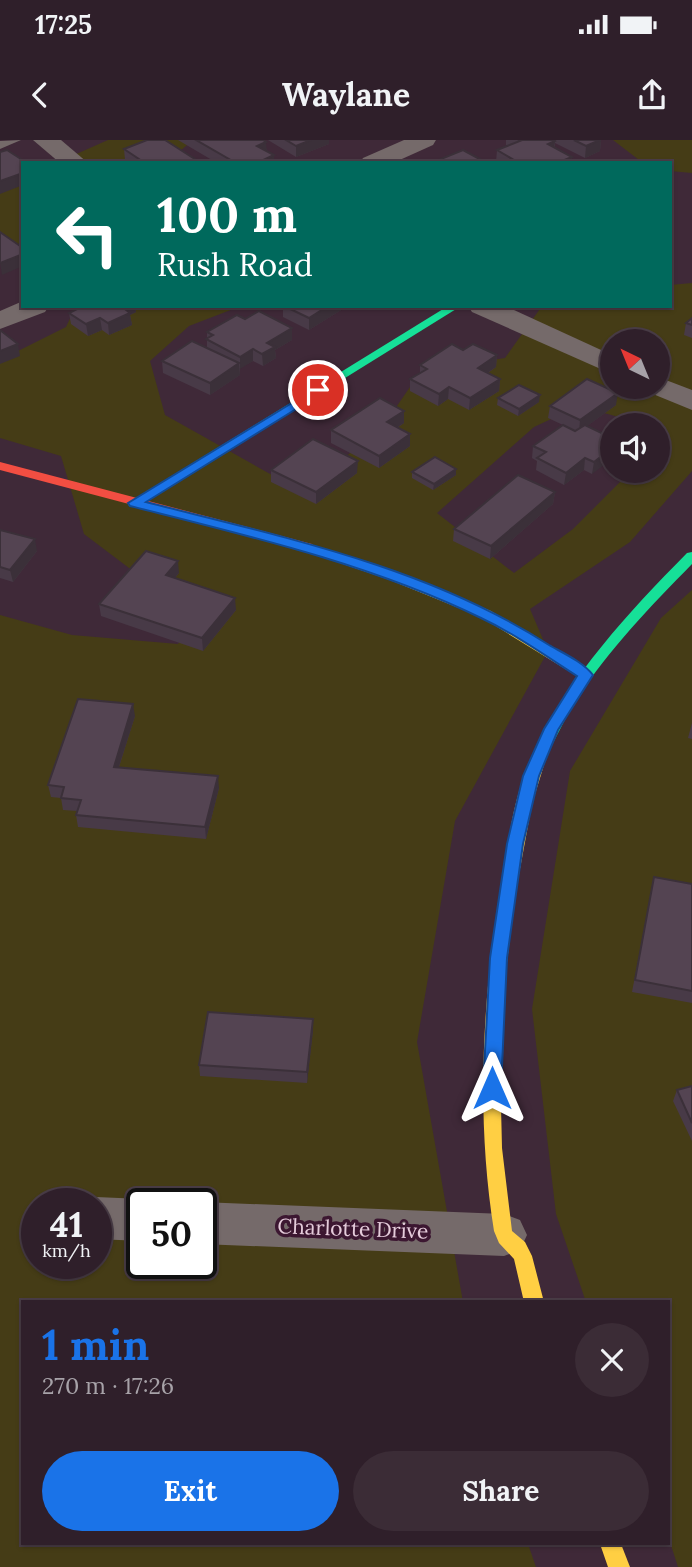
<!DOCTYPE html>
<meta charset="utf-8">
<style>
body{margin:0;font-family:Lora,serif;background:#3b2c36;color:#f1f3f6;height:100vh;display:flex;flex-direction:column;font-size:26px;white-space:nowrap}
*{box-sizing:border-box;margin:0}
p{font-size:23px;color:#a7a2a8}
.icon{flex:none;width:38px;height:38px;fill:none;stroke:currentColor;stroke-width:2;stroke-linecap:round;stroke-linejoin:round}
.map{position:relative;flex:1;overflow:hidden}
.drawer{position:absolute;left:21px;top:1160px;width:649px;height:245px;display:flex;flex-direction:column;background:#2f1f2a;border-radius:0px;box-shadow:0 2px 5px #0004,0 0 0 2px #4a3d47}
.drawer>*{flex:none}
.top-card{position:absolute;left:21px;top:21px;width:651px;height:147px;border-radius:0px;box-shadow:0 2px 5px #0004,0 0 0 2px #4a3d47;background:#00695c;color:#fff;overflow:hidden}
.needle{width:46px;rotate:317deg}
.fabs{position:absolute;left:600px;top:189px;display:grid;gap:14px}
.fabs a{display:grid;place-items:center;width:70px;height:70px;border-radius:50%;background:#2f1f2a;box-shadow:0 2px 5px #0004,0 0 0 2px #4a3d47;font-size:35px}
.speed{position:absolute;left:21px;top:1048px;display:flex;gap:14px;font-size:35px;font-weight:700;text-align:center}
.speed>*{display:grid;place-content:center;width:91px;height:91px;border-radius:50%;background:#2f1f2a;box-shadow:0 2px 5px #0004,0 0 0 2px #4a3d47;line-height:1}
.speed small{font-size:18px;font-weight:400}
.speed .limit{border:4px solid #111;border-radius:10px;background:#fff;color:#111}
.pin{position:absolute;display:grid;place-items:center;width:60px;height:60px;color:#fff;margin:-30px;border:4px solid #fff;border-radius:50%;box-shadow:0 2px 7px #0007}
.me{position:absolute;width:77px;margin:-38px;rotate:0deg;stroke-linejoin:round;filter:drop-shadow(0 0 5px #0008)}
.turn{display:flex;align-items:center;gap:24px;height:147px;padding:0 21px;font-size:32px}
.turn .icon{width:91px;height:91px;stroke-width:2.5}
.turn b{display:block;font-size:49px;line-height:60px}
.round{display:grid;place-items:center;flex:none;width:74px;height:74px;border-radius:37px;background:#3b2c36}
.summary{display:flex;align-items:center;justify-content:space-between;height:119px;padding:0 21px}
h1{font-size:42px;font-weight:700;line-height:52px;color:#1a73e8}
.action{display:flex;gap:14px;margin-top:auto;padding:14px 21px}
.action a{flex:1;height:80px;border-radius:42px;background:#1a73e8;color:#fff;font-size:28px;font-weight:700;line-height:80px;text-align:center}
.action a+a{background:#3b2c36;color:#f1f3f6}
.status{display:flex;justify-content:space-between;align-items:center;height:49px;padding:0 35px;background:#2f1f2a;direction:ltr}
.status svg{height:19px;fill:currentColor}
header{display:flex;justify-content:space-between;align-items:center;height:91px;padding:0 21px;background:#2f1f2a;font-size:32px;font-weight:700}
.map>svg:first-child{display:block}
.green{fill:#453c16;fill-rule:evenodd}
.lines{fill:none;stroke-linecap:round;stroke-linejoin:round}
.lane{fill:#756a6a;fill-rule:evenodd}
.street{fill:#756a6a;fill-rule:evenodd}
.fast{fill:#16e098;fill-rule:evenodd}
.slow{fill:#ffcf43;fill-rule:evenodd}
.jam{fill:#f24e42;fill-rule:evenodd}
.wall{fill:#483a47}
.shaded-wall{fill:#3b3039}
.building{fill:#544452;stroke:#3b3039;stroke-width:2}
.route{fill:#1a73e8;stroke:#114b97;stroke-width:2}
.labels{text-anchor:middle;stroke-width:7;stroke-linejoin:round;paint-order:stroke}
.street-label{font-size:21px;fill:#e5ccdb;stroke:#3c1731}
</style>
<div class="status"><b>17:25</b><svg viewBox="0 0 49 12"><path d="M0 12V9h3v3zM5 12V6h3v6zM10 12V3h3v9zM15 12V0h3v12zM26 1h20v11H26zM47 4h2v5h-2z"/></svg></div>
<header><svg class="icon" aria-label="back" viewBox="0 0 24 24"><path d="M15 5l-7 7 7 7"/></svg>Waylane<svg class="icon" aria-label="share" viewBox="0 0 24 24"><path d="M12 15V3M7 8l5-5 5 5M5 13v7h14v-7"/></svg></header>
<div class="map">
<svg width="692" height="1427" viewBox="0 0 692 1427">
<rect width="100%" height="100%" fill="#3f2938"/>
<g class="green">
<polygon points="108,0 193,0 173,17 179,23 56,23"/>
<polygon points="613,0 692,0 692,33 670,31 670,23 643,23"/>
<polygon points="23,37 23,122 0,112 0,47"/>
<path d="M692 143V331L630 402 530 469 548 511 455 681 417 902 463 1162H23V1404H528L536 1427H0V475L72 495 178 504 203 462 133 431 84 394 61 316 0 298V220L66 187 76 166H241L189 186 150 221 165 275 297 349 377 295 421 231 505 218 542 166H670V145ZM612 201H658V247H612ZM579 266 633 281 632 285H658V331H624L623 339 573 389 514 433 437 373 534 287ZM37 1064H96V1124H37ZM142 1064H201V1124H142Z"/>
<polygon points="692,450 692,1427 678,1427 669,1399 668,1162 586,1162 556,1074 532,869 570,631 661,478"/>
</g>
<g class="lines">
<polygon class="lane" points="21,0 0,9 0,1"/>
<g class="street">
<polygon points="33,0 61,0 88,23 60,23"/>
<polygon points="404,0 436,0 433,5 393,23 360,23 363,18"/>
<polygon points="23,161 23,166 49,166 45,172 0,189 0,171"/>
<polygon points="468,166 505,166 612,215 612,234 472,172"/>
<polygon points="658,237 692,250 692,270 648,252 644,247 658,247"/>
<polygon points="96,1057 142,1059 154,1064 142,1064 142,1101 96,1099 96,1064 80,1064"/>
<polygon points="201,1062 504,1074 520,1080 527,1095 520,1110 504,1116 201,1104 201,1064 197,1064"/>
</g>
<g class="fast">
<polygon points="448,166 461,166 139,366 129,366 128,363"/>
<path d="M692 412V424C651 466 609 509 577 559 565 577 557 597 546 616H536L534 612C571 534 627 474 687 413Z"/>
</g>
<g class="slow">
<polygon points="307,403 400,434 491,471 592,535 585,540 580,538 481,477 390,440 302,410 302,404"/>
<path d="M541 607 548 612 532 664 515 756 505 839 500 924 502 1008 512 1091 525 1102 532 1116 544 1162H524L514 1119 499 1103 494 1091C475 971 483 851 503 731 510 691 516 645 536 608Z"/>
<polygon points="600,1404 621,1404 630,1427 608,1427"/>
</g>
<polygon class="jam" points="0,322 312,404 314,407 307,411 0,330"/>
</g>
<g class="wall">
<polygon points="178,0 263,0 267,11 274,23 217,23"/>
<polygon points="268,0 329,0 329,4 296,17"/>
<polygon points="506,0 601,0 600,11 585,18 555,3 555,7 572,17 571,23 498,23 496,22 497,10 508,6 506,5"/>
<polygon points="124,9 201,23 129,23 125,20"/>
<polygon points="83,166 135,166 136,172 130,175 132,185 109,195 102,190 88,196 71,184 69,173"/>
<polygon points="283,166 346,166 346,167 309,190 283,177"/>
<polygon points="692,178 692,198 684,195 686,183"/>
<polygon points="245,179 292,188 292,200 275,210 276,218 263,226 253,221 240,228 240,235 210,255 163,233 162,221 207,208 207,192"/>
<polygon points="463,210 497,215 496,227 488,233 500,239 499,251 469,270 448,259 438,266 410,251 410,239 420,234 420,225"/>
<polygon points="498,258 539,262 518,276 497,265"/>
<polygon points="616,265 587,286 612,298 592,334 584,330 564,345 536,330 537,321 532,318 533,306 576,291 548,278 550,266"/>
<polygon points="404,283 397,288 410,294 410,306 379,328 331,303 331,290"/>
<polygon points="271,330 357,333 316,364 271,342"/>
<polygon points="412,332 456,335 433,350 412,338"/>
<polygon points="555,352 553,364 490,419 453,401 454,389"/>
<polygon points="0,390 37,411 13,442 0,438"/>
<polygon points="179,433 175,438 236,470 203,511 101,476 99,464"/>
<polygon points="135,576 119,627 219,648 206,699 78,687 76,675 77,671 63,670 61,658 51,657 48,645"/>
<polygon points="692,583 692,599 688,598"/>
<polygon points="654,737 692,744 692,863 632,852"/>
<polygon points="313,879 313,890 307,943 200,936 199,925"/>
<polygon points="692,946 692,1001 673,961 677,950"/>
</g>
<g class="shaded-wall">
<polygon points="311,0 329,0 329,4 296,17 296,6"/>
<polygon points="601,0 600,11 585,18 586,6"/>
<polygon points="555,1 554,12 548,4"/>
<polygon points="266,2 267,13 257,6"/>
<polygon points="274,15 274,23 257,23"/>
<polygon points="572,17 571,23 557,23"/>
<polygon points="23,33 23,45 0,54 0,41"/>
<polygon points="23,114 23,126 2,135 0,123"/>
<polygon points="135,166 136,172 130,175 132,185 109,195 108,183 121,167"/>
<polygon points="328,166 346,167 309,190 309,178"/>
<polygon points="100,178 102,190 88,196 86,184"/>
<polygon points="292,188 292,200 275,210 276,218 263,226 262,214 267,203"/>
<polygon points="18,204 20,216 0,224 0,211"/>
<polygon points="253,209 253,221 240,229 240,217"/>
<polygon points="497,215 496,227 477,240 478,228"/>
<polygon points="239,223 240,235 210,255 210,243"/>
<polygon points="500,239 499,251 469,270 470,258"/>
<polygon points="449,247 448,259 438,266 439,254"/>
<polygon points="618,253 616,265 579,292 580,280"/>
<polygon points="540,255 539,262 518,276 519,269"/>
<polygon points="404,271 404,283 387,294 387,282"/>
<polygon points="410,294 410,306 379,328 379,316"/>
<polygon points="612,308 612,319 592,334 594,322"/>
<polygon points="585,318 584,330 564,345 566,333"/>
<polygon points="358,321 357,333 316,364 316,352"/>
<polygon points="456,329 456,335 433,350 434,344"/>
<polygon points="555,352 553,364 490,419 491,406"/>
<polygon points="35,399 37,411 13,442 10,430"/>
<polygon points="178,421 179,433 167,447 166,435"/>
<polygon points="235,458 236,470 203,511 202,498"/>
<polygon points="133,564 135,576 115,639 114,627"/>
<polygon points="218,636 219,648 206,699 205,687"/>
<polygon points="313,879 313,890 307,943 307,932"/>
</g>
<g class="building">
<polygon points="147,0 165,0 201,23 145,23 124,9"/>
<polygon points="196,0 263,0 266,2 257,6 274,15 257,23 236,23"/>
<polygon points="286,0 311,0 296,6"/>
<polygon points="518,0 554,0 555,1 548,4 572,17 557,23 519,23 497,10 520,1"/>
<polygon points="574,0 600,0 586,6"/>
<polygon points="7,10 27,23 23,23 23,33 0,41 0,12"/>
<polygon points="463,10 487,23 431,23"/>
<polygon points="0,92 23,108 23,114 0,123"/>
<polygon points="83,166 121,166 130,173 108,183 100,178 86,184 69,173"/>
<polygon points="284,166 328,166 309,178"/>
<polygon points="259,171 292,188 267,203 275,207 262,214 253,209 240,217 206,199 213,195 207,192 237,175 245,179"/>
<polygon points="692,178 692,185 686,183"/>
<polygon points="0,190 18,204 0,211"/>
<polygon points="192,201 239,223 210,243 162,221"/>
<polygon points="452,204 463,210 473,204 497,215 478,228 500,239 470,258 449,247 439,254 410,239 427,229 420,225"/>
<polygon points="587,239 618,253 580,280 550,266"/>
<polygon points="519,245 540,255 519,269 498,258"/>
<polygon points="380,258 404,271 387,282 410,294 379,316 331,290"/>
<polygon points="563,285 575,291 585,285 612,298 612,308 594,322 585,318 566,333 537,318 546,312 533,306"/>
<polygon points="313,299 358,321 316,352 271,330"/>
<polygon points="435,317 456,329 434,344 412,332"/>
<polygon points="518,335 555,352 491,406 454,389"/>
<polygon points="0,390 35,399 10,430 0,427"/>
<polygon points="146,411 178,421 166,435 235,458 202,498 99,464"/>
<polygon points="78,559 133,564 114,627 218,636 205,687 76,675 81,660 61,658 64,647 48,645"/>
<polygon points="654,737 692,744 692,851 635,840"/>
<polygon points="208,872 313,879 307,932 199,925"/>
<polygon points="692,946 692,983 677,950"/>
</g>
<path class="route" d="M318 247 322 248V253L146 362C283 397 428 427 549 505 563 513 583 522 593 535L558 590 539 636 523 704 507 818 501 948 498 953 492 956 486 953 483 948 490 818 507 704 523 636 544 589 577 536C546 516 515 494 481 478 370 424 249 396 130 366L128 363Z"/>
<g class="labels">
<g class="street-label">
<text transform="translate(353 1089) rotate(2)" y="7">Charlotte Drive</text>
</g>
</g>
</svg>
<div class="fabs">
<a><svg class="needle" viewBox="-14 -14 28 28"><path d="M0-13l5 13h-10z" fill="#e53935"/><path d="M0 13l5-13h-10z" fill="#a7a2a8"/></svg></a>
<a><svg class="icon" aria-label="sound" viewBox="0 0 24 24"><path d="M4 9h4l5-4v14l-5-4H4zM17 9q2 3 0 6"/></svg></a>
</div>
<div class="speed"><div>41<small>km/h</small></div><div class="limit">50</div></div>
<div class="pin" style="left:318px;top:250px;background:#d93025"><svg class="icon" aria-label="arrive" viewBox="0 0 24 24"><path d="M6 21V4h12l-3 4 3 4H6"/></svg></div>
<svg class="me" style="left:492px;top:948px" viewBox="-20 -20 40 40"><path d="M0-17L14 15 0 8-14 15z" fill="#1a73e8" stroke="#fff" stroke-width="4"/></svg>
<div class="top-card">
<div class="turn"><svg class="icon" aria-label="left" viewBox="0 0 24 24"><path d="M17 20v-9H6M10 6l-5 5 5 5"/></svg><div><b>100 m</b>Rush Road</div></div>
</div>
<section class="drawer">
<div class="summary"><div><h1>1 min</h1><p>270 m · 17:26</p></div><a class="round"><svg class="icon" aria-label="close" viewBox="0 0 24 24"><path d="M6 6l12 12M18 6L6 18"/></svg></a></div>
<div class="action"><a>Exit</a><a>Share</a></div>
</section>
</div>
